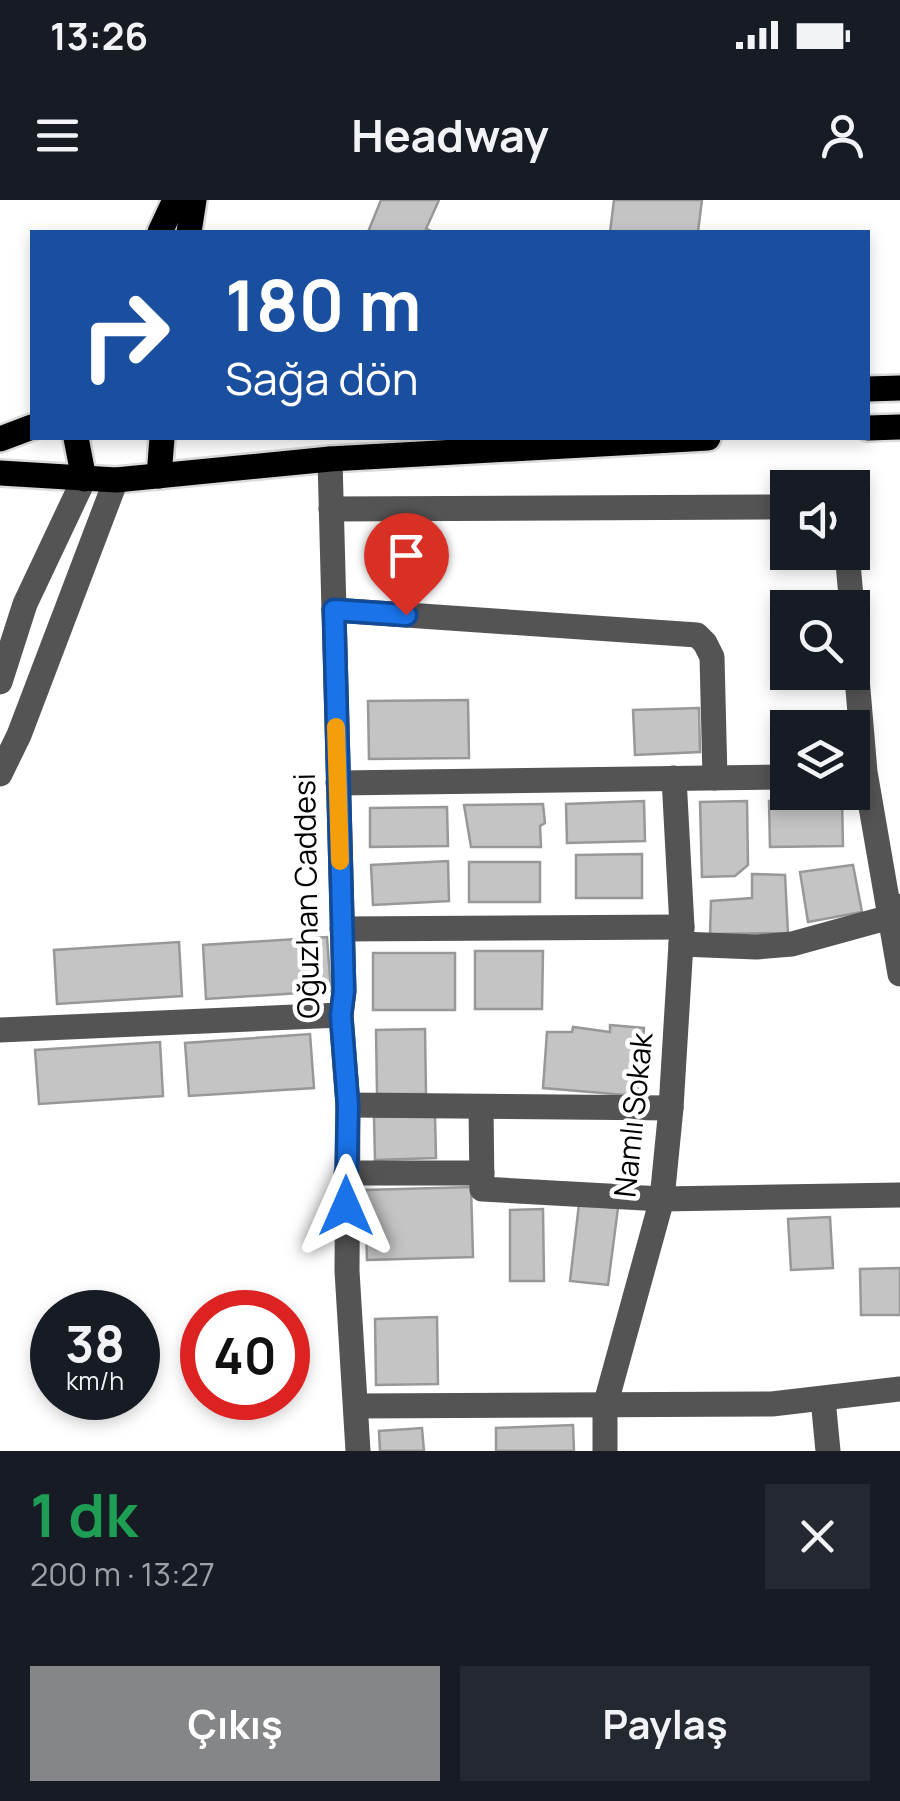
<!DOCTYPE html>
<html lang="tr">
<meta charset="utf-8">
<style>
body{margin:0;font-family:Manrope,sans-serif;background:#242831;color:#f1f3f6;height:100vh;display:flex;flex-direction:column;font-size:38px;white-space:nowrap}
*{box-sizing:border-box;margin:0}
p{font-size:32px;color:#9ea1a6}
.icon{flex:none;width:55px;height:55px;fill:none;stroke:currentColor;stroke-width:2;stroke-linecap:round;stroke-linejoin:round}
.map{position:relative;height:1251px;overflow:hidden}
.details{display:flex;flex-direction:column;background:#171b24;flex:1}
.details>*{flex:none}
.guide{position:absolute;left:30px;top:30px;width:840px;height:210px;border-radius:0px;box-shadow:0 5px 15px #0003;background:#1a4fa0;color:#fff;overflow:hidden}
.buttons{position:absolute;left:770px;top:270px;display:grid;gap:20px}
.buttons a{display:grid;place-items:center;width:100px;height:100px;border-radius:0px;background:#171b24;box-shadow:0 5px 15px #0003;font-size:50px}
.speed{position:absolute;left:30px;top:1090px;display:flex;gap:20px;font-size:50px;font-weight:700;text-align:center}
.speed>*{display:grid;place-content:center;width:130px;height:130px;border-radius:50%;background:#171b24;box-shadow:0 5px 15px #0003;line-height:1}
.speed small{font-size:25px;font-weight:400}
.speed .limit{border:15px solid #d22;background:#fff;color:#111}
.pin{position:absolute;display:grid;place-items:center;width:85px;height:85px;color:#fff;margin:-102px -42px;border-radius:50% 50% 50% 0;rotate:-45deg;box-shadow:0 0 10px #0007}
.pin .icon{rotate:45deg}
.me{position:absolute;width:110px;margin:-55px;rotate:0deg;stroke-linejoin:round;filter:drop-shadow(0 0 8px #0008)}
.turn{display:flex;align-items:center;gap:35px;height:210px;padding:0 30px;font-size:45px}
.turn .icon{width:130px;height:130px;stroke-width:2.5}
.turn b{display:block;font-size:70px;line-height:85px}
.round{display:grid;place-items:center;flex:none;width:105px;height:105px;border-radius:0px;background:#242831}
.headline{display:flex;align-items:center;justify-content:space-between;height:170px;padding:0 30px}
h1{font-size:60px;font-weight:700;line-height:75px;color:#1e9e55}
.cta{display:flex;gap:20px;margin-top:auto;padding:20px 30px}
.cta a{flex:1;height:115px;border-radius:0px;background:#858687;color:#fff;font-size:40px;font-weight:700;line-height:115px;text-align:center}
.cta a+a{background:#242831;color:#f1f3f6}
.status{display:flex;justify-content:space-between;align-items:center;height:70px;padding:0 50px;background:#171b24;direction:ltr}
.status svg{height:28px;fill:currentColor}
header{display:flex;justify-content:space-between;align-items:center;height:130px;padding:0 30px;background:#171b24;font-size:45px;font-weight:700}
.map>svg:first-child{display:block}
.building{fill:#c4c4c4;stroke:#989898;stroke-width:2.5}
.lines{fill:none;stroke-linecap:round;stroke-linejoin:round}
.major-casing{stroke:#dbdbdb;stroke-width:30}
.minor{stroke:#545454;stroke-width:25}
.major{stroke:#000;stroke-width:25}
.route-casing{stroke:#114b97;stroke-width:25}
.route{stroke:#1a73e8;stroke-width:18}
.slow{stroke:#f59e0b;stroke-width:18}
.labels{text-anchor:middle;stroke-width:9;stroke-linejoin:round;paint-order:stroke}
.street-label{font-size:30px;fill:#000;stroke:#fff}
</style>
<div class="status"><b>13:26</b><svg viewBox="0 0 49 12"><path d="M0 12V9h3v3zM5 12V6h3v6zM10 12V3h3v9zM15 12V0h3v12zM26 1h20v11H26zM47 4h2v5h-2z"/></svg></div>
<header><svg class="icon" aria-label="menu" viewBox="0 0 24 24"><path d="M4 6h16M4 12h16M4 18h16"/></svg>Headway<svg class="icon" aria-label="person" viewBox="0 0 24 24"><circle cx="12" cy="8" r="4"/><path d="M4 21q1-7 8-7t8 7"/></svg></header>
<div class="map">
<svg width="900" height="1251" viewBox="0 0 900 1251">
<rect width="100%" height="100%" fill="#fff"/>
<g class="building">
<polygon points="381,0 439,0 426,29 434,32 368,32"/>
<polygon points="614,0 702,0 698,32 610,32"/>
<polygon points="468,500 469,558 369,559 368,501"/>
<polygon points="699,508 700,552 635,555 633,510"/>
<polygon points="842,600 843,646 770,647 769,601"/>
<polygon points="644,601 645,641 567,643 566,604"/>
<polygon points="747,601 748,665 735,676 702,677 700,602"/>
<polygon points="543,604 545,623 540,626 541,647 471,647 464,605"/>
<polygon points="447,607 448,646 370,647 370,608"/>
<polygon points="642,654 642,698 576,698 576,655"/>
<polygon points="448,661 449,701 373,705 371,665"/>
<rect x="469" y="662" width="71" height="40"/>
<polygon points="853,665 862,712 808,722 800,672"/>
<polygon points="752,674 785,675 788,733 710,734 711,701 752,698"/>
<polygon points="327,737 331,791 206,799 203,745"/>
<polygon points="179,742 182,796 57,804 54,750"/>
<polygon points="475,751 543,751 542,809 475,809"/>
<rect x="373" y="753" width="82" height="57"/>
<polygon points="610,825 644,828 637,896 543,888 547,832 572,832 573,827 610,832"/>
<polygon points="425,829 426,894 377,894 376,830"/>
<polygon points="310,834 314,888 189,896 185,843"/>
<polygon points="160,842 163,896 39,904 35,850"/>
<polygon points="435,915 436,958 375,960 374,917"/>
<polygon points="471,987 473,1057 367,1060 365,990"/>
<polygon points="579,1004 618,1008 608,1085 570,1081"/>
<polygon points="543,1009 544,1081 510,1081 510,1010"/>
<polygon points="830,1017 833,1068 791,1070 788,1019"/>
<polygon points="900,1068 900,1115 861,1115 860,1069"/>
<polygon points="437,1117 438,1184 376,1185 375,1119"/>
<polygon points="573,1225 574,1251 496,1251 496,1228"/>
<polygon points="422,1228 424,1251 380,1251 379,1231"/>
</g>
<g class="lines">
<g class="major-casing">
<g id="major">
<polyline points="160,32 175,0"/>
<polyline points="189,32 194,0"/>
<polyline points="868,189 900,188"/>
<polyline points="868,228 900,227"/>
<polyline points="76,238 84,279"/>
<polyline points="0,239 32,227"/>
<polyline points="0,273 116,280 330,259 708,238"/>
<polyline points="159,276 162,238"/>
</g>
</g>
<g class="minor">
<polyline points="330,259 344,791 341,815 348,905 347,1071 358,1251"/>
<polyline points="331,309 788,307"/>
<polyline points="847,352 852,408"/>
<polyline points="334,410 697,435 705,443 712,457 715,578"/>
<polyline points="852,419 865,572 900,774"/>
<polyline points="0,482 25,404 84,279"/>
<polyline points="0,574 19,535 116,280"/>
<polyline points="338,583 788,577"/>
<polyline points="342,729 682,727"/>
<polyline points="681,744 756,747 792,744 890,717 894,705"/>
<polyline points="0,830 341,815"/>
<polyline points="348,905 671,908"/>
<polyline points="481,908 482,989 662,999 900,995"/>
<polyline points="346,973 482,973"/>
<polyline points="823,1199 828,1251"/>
<polyline points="356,1206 772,1204 900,1189"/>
<polyline points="605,1251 605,1206 662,999 671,908 682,727 674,578"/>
</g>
<use href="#major" class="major"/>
</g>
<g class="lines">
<g class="route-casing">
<polyline id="route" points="346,1006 348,905 341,815 344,791 334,410 406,415"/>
</g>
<use href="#route" class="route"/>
<polyline class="slow" points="336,527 340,661"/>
</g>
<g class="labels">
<g class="street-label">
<text transform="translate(307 696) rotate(-91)" y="10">Oğuzhan Caddesi</text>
<text transform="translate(634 915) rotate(-84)" y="10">Namlı Sokak</text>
</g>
</g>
</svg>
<div class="buttons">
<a><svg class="icon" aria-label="sound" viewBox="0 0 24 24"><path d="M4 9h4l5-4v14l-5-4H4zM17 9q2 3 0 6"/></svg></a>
<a><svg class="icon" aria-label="search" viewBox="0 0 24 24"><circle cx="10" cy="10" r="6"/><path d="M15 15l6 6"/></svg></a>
<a><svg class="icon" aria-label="layers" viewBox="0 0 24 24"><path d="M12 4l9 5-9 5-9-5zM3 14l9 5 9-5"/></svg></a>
</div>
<div class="speed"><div>38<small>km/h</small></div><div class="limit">40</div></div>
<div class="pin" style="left:406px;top:415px;background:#d93025"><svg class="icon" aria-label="arrive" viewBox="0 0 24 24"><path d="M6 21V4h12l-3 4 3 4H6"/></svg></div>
<svg class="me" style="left:346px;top:1006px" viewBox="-20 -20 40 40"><path d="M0-17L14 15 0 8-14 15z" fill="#1a73e8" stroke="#fff" stroke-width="4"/></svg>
<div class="guide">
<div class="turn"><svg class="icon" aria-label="right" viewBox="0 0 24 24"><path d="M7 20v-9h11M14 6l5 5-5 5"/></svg><div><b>180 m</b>Sağa dön</div></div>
</div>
</div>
<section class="details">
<div class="headline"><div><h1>1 dk</h1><p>200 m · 13:27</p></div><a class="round"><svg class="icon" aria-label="close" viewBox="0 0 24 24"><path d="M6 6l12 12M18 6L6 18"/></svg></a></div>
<div class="cta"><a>Çıkış</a><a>Paylaş</a></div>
</section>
